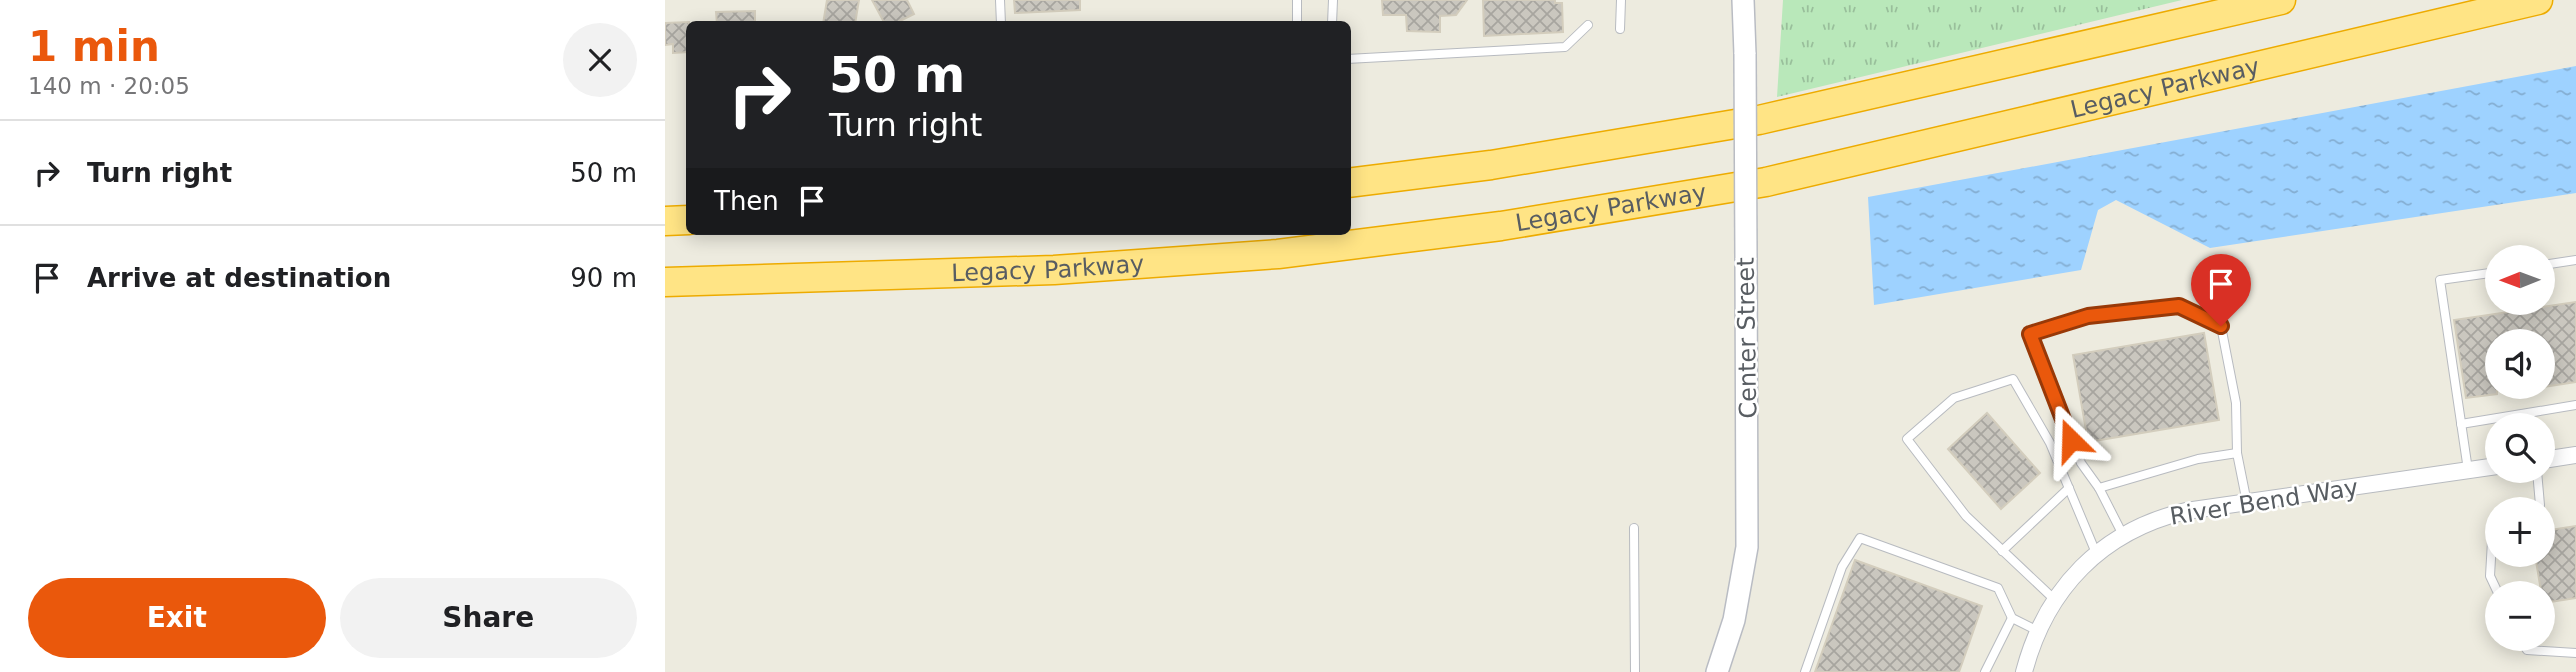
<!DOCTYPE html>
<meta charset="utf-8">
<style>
body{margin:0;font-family:"DejaVu Sans",sans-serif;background:#f2f2f2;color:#202124;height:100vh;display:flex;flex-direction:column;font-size:26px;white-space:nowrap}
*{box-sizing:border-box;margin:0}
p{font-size:23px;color:#757577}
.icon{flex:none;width:38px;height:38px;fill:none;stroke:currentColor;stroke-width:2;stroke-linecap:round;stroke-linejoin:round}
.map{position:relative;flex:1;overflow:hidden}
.sheet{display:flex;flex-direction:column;background:#fff;width:665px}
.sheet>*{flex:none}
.banner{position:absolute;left:21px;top:21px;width:665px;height:214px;border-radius:10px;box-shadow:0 4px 18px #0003;background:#202124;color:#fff;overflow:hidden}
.needle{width:46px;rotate:269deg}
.buttons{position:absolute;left:1820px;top:245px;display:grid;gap:14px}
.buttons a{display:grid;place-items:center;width:70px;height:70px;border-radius:50%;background:#fff;box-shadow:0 4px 18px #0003;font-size:35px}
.pin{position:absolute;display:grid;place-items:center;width:60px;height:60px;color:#fff;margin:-72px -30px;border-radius:50% 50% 50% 0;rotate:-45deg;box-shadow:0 0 7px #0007}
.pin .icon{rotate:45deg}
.me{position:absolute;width:77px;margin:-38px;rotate:338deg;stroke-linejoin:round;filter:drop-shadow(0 0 5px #0008)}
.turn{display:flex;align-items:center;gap:24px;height:147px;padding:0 28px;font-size:32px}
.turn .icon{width:91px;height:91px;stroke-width:2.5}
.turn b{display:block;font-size:49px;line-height:60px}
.then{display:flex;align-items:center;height:66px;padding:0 28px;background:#0003;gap:14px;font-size:26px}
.round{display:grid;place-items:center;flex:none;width:74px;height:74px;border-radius:37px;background:#f2f2f2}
.head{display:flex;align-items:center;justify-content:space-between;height:119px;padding:0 28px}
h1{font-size:42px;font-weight:700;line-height:52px;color:#ea580c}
.button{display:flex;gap:14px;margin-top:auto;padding:14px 28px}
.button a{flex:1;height:80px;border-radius:42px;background:#ea580c;color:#fff;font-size:28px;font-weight:700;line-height:80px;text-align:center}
.button a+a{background:#f2f2f2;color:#202124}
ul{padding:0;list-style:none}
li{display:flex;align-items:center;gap:21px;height:105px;padding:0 28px;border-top:2px solid #e0e0e0}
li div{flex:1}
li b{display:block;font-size:26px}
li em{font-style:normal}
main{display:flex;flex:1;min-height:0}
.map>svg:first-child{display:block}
.grass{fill:url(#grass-tufts)}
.water{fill:url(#water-ripples)}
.building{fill:url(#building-cross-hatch);stroke:#d3cdbd;stroke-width:2}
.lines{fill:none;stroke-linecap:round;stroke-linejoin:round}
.lane-casing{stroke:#b8bbc0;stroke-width:10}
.street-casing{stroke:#b8bbc0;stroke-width:18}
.secondary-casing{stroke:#b9bcc3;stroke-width:24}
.highway-casing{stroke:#edab00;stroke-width:31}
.lane{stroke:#fff;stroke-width:8}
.street{stroke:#fff;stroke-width:16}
.secondary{stroke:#fff;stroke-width:21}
.highway{stroke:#ffe485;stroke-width:28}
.secondary-bridge-casing{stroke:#b9bcc3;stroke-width:24;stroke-linecap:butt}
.secondary-bridge{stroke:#fff;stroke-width:21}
.route-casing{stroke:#983908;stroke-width:18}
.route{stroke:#ea580c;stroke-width:12}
.labels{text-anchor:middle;stroke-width:5;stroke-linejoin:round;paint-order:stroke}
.street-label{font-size:24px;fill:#585d62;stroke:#fff}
</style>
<main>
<section class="sheet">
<div class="head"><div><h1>1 min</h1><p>140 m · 20:05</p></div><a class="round"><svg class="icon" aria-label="close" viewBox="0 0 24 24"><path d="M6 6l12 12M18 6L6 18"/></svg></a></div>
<ul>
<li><svg class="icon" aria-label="right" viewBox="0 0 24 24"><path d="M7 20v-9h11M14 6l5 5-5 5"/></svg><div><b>Turn right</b></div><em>50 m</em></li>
<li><svg class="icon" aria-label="arrive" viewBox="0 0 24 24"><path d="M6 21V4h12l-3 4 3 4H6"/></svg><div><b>Arrive at destination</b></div><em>90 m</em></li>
</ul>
<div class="button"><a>Exit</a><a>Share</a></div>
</section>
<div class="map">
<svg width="1911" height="672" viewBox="0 0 1911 672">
<defs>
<pattern id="grass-tufts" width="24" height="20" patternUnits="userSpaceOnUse" patternTransform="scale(1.75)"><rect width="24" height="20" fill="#b9e8ba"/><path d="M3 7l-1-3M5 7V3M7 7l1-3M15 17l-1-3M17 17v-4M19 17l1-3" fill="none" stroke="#99bf9b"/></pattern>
<pattern id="water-ripples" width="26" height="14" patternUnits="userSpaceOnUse" patternTransform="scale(1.75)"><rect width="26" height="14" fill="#9ed2ff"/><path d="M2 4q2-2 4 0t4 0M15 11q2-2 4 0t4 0" fill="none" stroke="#84aed2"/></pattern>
<pattern id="building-cross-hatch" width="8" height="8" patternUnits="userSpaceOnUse" patternTransform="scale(1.75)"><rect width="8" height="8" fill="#cac7bf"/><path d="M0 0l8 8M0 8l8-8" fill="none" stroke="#a7a59f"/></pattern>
</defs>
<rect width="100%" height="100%" fill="#edebdf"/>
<polygon class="grass" points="1118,0 1517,0 1112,97"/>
<polygon class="water" points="1911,66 1911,193 1545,248 1451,200 1433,210 1416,270 1209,305 1203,197"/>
<g class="building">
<polygon points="162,0 194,0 190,24 158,24"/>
<polygon points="207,0 242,0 249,14 229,24 220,24"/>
<polygon points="349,0 415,0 415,10 350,13"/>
<polygon points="717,0 802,0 791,15 775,16 775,32 742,31 741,15 718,15"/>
<polygon points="818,0 890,0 890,3 897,3 898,32 819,36"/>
<polygon points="90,11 90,24 52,24 51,12"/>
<polygon points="24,22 24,52 8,53 8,44 0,45 0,23"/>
<polygon points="1911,302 1911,382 1878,387 1878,341 1832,341 1832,394 1801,398 1789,320"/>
<polygon points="1539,333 1554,420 1423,442 1408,355"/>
<polygon points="1322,413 1375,473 1336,509 1283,449"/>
<polygon points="1911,526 1911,598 1878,603 1870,555 1878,555 1878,531"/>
<polygon points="1190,560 1317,606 1294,672 1150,672"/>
</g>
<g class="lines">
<g class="lane-casing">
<g id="lane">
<polyline points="335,0 336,24"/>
<polyline points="632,0 632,24"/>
<polyline points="667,24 668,0"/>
<polyline points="955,29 956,0"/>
<polyline points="682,59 900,47 923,25"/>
<polyline points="1878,265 1911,260"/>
<polyline points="1796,424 1911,405"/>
<polyline points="1803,470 1775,280 1832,272"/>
<polyline points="1434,488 1416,463 1365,334 1423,316 1514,306 1556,326 1571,403 1572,453"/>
<polyline points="1866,509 1875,505 1872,471"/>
<polyline points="969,528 970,672"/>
<polyline points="1458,535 1434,488 1533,459 1572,453 1582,503"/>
<polyline points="1832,535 1827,541 1825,576 1833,593"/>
<polyline points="1337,551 1404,488"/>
<polyline points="1390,600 1301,516 1242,439 1289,398 1348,379 1385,443 1431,553"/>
<polyline points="1856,639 1862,650 1911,653"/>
<polyline points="1140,672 1177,567 1195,538 1333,588 1347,618 1373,631"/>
<polyline points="1320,672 1347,618"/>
</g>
</g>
<g class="street-casing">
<g id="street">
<polyline points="1878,460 1911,455"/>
<path d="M1359 672C1381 588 1437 531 1521 511L1832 466"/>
</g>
</g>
<g class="secondary-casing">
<g id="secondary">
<polyline points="1078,0 1080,54"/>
<polyline points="1052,672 1069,620 1082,547 1081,258"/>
</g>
</g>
<g class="highway-casing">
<g id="highway">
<polyline points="682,183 826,165 1094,120 1616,0"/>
<polyline points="0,221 24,220"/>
<path id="s1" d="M0 282 389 270 613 254 836 226 1101 182 1873 0"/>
</g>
</g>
<use href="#lane" class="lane"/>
<use href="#street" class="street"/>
<use href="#secondary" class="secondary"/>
<use href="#highway" class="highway"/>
<g class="secondary-bridge-casing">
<polyline id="secondary-bridge" points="1080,54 1081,258"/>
</g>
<use href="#secondary-bridge" class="secondary-bridge"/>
</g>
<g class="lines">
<g class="route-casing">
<polyline id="route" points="1406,440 1365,334 1423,316 1514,306 1556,326"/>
</g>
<use href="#route" class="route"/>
</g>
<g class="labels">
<g class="street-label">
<text dy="8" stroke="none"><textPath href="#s1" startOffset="1517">Legacy Parkway</textPath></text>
<text dy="8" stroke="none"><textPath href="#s1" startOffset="950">Legacy Parkway</textPath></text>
<text dy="8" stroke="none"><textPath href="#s1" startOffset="383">Legacy Parkway</textPath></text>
<text transform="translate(1082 338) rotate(-91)" y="8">Center Street</text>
<text transform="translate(1599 502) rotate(-9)" y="8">River Bend Way</text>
</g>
</g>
</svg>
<div class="buttons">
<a><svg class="needle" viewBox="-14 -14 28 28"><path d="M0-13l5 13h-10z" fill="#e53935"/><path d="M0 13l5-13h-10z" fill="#757577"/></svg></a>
<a><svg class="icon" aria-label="sound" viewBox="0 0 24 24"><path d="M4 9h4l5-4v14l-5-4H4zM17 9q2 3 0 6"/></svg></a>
<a><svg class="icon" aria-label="search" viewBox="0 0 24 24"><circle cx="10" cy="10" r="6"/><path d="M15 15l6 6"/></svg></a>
<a>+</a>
<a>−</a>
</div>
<div class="pin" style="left:1556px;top:326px;background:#d93025"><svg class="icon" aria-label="arrive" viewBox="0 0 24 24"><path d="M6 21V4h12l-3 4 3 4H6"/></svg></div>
<svg class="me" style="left:1406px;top:440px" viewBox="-20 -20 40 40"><path d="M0-17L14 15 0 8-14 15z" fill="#ea580c" stroke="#fff" stroke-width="4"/></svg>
<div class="banner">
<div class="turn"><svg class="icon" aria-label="right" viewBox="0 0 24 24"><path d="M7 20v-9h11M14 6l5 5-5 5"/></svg><div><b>50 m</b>Turn right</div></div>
<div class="then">Then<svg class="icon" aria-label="arrive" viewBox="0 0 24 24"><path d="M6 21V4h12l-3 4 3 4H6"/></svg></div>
</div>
</div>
</main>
